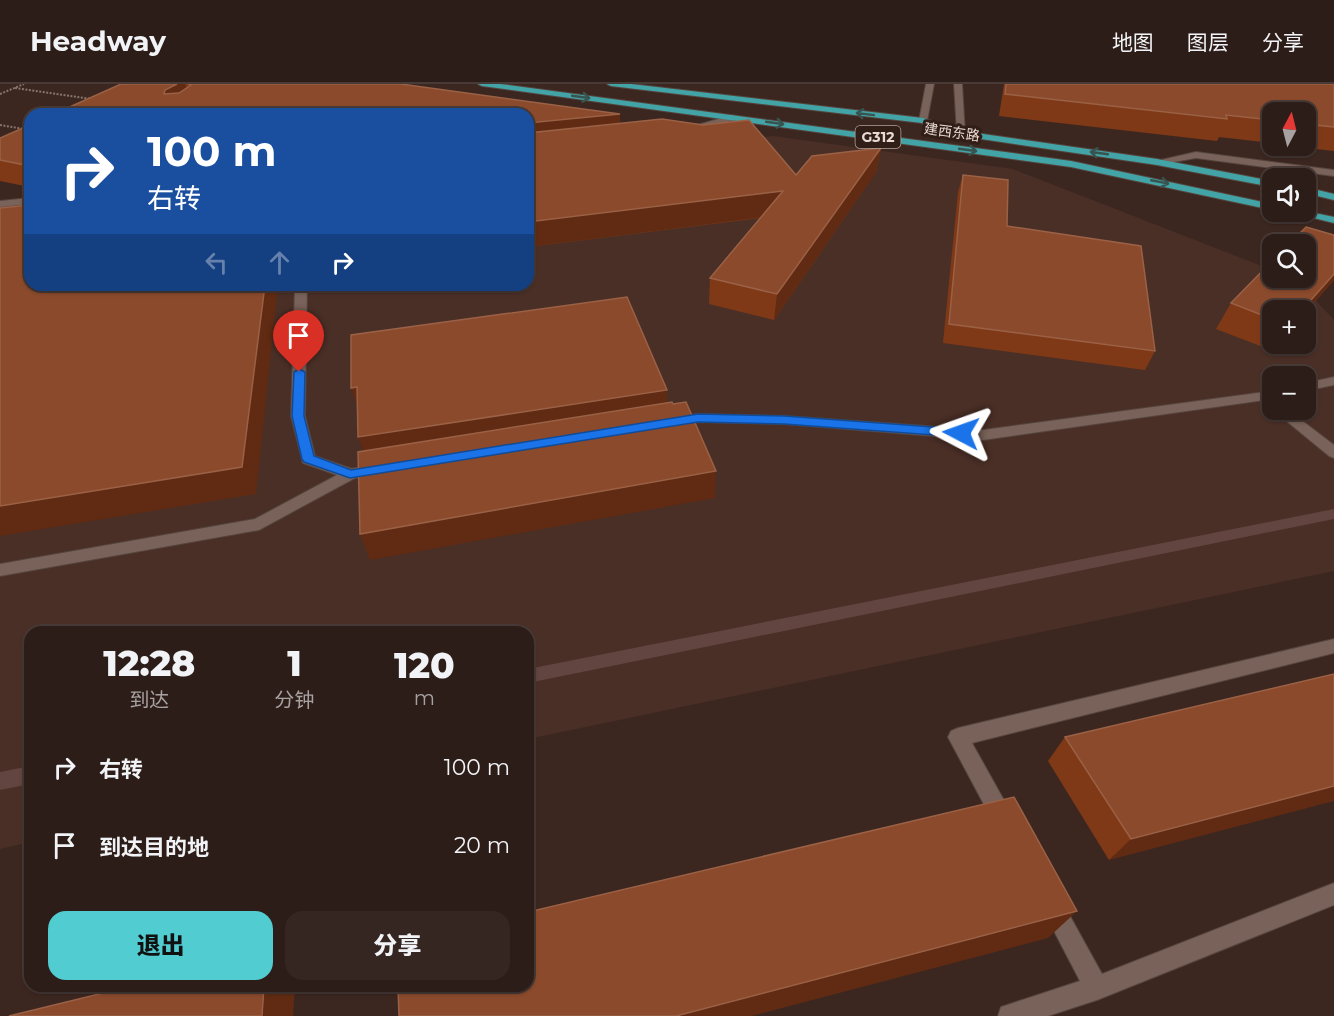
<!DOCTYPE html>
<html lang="zh">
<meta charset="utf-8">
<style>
body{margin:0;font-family:Montserrat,"Noto Sans SC",sans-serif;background:#352621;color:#f1f3f6;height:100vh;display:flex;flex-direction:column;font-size:22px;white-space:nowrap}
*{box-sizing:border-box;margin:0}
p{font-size:20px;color:#a7a2a2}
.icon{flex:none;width:33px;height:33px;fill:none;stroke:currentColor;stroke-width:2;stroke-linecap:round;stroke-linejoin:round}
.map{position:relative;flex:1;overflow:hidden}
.side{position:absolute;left:24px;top:542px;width:510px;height:366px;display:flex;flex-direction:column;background:#2d1d18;border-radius:18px;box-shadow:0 2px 4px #0004,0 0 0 2px #483b37}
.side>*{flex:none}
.banner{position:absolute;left:24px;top:24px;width:510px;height:183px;border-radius:18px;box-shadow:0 2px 4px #0004,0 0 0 2px #483b37;background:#1a4fa0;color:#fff;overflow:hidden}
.needle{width:39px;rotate:7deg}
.fabs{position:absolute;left:1262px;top:18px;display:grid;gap:12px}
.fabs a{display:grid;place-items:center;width:54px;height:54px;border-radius:12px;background:#2d1d18;box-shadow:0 2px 4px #0004,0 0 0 2px #483b37;font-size:30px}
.pin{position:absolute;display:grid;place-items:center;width:51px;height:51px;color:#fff;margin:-62px -26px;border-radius:50% 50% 50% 0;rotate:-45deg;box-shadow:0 0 6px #0007}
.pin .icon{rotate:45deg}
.me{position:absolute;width:66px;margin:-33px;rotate:274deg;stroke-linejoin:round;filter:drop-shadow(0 0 4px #0008)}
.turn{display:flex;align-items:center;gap:21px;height:126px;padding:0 24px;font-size:27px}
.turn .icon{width:78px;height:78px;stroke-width:2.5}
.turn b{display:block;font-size:42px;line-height:51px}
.lanes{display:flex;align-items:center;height:57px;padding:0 24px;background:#0003;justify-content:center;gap:30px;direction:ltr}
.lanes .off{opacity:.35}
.eta{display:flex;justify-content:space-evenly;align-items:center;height:102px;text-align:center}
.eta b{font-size:36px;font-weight:800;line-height:42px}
.primary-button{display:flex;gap:12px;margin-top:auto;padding:12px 24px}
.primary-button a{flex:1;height:69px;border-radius:18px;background:#51ccd1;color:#111;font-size:24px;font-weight:800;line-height:69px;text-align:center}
.primary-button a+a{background:#352621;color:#f1f3f6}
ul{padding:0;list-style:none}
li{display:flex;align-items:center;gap:18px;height:78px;padding:0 24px}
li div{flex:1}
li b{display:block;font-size:22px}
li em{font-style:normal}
header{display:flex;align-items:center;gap:36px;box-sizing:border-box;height:84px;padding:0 30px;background:#2d1d18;border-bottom:2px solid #483b37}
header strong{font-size:28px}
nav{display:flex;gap:33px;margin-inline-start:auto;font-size:21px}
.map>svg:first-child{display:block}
.built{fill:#4a2f26;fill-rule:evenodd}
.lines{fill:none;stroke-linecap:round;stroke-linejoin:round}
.stream{fill:#624440;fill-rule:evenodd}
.service-casing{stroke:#55453e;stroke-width:2}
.minor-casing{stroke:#55453e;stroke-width:2}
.tertiary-casing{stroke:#55453e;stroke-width:2}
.trunk-casing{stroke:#55453e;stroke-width:2}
.path{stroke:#86746d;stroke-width:2;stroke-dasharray:2 1.5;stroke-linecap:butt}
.service{fill:#796259;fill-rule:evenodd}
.minor{fill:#796259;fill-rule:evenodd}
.tertiary{fill:#796259;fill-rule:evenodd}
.trunk{fill:#42a4a6;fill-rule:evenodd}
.wall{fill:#803917}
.shaded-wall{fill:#602b12}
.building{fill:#8b4a2c;stroke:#9a6146;stroke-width:1.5}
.oneway{stroke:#385450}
.route{fill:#1a73e8;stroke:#114b97;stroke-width:1.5}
.labels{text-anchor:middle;stroke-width:6;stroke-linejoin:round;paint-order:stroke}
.far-street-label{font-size:14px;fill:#e8dad4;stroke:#311e16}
.shield{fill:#311e16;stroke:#b1a29b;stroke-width:1.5}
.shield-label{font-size:14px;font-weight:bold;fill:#e8dad4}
</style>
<header>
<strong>Headway</strong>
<nav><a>地图</a><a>图层</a><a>分享</a></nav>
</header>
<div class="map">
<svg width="1334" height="932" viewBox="0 0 1334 932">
<rect width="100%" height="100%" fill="#3c2720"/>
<path class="built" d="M773 52 1013 85 1272 186V194L1296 195 1334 236V487L528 655V548H30V758L0 765V134L30 201H528V78ZM1272 226H1305V260H1272ZM1272 292H1305V326H1272Z"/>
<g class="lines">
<g class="stream">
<polygon points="1334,425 1334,435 528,599 528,585"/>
<polygon points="30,682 30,700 0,706 0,688"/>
</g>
<g class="service-casing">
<g id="service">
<polygon points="926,0 934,0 927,37 923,40 919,37"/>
<polygon points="954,0 962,0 965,49 961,52 957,49"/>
<polygon points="295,201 307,201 305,332 315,372 355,386 358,390 355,394 259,446 0,492 0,480 255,435 337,391 303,379 291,332"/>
</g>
</g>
<g class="minor-casing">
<g id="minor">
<polygon points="732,31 736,34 735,36 684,49 680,46"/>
<polygon points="30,114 30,120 0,123 0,117"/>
<polygon points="1334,293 1334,301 1305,307 1305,299"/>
<polygon points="1272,307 1272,315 983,356 784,340 698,338 671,343 664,338 671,333 698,330 784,332 983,346"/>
<polygon points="1273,326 1288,326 1334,361 1334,374 1329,372"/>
<polygon points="379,380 384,381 387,385 384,389 350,395 342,390 350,385"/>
<polygon points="1334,555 1334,569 972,659 1015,736 1012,743 1004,746 996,743 948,653 951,647 958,644"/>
<polygon points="1334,799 1334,821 1097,916 1048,932 998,932 1001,923 1080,897 1041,822 1044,814 1052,811 1060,814 1102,890"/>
</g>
</g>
<g class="tertiary-casing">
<polygon id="tertiary" points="1196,68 1334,86 1334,92 1196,74 1157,81 1152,78"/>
</g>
<g class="trunk-casing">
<g id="trunk">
<polygon points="478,0 500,0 1071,77 1272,120 1272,126 1071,83 482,2"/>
<polygon points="607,0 631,0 923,34 962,47 1157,75 1272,97 1272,103 1157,81 961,52 922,39 611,2"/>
<polygon points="1305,103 1334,110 1334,116 1305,109"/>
<polygon points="1305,127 1334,133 1334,139 1289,128"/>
</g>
</g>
<g class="path">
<polyline points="15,4 91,15"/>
<polyline points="0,10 24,0"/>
<polyline points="0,41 30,46"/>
</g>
<use href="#service" class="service"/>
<use href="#minor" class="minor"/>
<use href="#tertiary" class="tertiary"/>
<use href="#trunk" class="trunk"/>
</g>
<g class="wall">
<polygon points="121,0 401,0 620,30 620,39 796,91 881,64 876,88 774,236 709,220 710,194 760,134 528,163 528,30"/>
<polygon points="1004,0 1334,0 1334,67 1289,62 1305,62 1305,28 1272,28 1272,59 1219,53 1217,57 999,32"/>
<polygon points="30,41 30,103 0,97 0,54"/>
<polygon points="963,91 1007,142 1155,267 1145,286 943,259 958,108"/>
<polygon points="1334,151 1334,196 1305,229 1305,226 1272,226 1272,260 1279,260 1273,267 1216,245 1231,219"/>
<polygon points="1334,590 1109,776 1048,677 1065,653"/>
</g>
<g class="shaded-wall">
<polygon points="177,0 185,0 192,18 164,10 165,6"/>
<polygon points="620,30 621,52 528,62 528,39"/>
<polygon points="881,64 876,88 774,236 777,210"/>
<polygon points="783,107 780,131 528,163 528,138"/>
<polygon points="1334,190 1334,196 1305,229 1305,226 1302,226"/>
<polygon points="265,201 278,201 256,410 0,452 0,422"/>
<polygon points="357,303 360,330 351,304"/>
<polygon points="667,306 667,333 368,380 358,353"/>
<polygon points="716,387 715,414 370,476 360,450"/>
<polygon points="1334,702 1334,717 1109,776 1131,755"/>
<polygon points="1077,827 1048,854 752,932 676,932"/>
<polygon points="264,902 295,902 293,932 262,932"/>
</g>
<g class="building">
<polygon points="121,0 177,0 165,6 164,10 179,9 191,1 188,0 401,0 620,30 528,39 528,30 54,30"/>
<polygon points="1006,0 1334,0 1334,43 1305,40 1305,28 1272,28 1272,36 1226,31 1227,35 1005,10"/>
<polygon points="662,35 703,41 749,36 796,91 812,72 881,64 777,210 710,194 783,107 528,138 528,49"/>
<polygon points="30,41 30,82 0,76 0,54"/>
<polygon points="963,91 1008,96 1007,142 1141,162 1155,267 949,240"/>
<polygon points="30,121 30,201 265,201 242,383 0,422 0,124"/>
<polygon points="1306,143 1334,151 1334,190 1302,226 1272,226 1272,235 1231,219 1272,177 1272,194 1305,194 1305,160 1289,160"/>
<polygon points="627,213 667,306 358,353 357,303 351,304 351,251"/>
<polygon points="672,318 673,320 686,318 716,387 360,450 358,368"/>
<polygon points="1334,590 1334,702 1131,755 1065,653"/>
<polygon points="1014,713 1077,827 676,932 399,932 398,902 528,902 528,828"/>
<polygon points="132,902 264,902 262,932 9,932"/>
</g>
<defs><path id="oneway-shaft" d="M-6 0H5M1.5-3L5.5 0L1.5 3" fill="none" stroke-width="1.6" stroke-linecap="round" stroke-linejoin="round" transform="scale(1.5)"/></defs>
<g class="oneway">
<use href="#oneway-shaft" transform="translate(581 13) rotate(8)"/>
<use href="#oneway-shaft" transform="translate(865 30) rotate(-173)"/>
<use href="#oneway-shaft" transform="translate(775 39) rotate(8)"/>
<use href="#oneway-shaft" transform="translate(968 66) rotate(8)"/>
<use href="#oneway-shaft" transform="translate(1099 69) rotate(-172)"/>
<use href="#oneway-shaft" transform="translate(1160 98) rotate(11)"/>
</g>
<polygon class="route" points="299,285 305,288 304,332 314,372 351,386 698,330 784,332 961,345 967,349 961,353 784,340 698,338 350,394 304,378 302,375 292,332 294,288"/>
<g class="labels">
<g class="far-street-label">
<text transform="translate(952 48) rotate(8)" y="5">建西东路</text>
</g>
<rect class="shield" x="855.5" y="42" width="45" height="22" rx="4.5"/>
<g class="shield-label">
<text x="878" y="58">G312</text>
</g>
</g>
</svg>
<div class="fabs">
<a><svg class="needle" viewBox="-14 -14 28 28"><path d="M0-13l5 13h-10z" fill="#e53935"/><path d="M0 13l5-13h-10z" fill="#a7a2a2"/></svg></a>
<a><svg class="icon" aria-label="sound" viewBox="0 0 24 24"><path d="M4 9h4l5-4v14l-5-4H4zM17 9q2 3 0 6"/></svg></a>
<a><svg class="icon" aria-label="search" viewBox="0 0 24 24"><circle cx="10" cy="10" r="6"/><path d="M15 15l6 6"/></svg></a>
<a>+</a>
<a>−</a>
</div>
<div class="pin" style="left:299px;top:288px;background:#d93025"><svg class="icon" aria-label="arrive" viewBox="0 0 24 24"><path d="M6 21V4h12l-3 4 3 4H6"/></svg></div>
<svg class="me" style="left:961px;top:349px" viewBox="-20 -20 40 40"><path d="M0-17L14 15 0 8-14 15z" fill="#1a73e8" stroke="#fff" stroke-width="4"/></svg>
<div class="banner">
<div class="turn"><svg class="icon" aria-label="right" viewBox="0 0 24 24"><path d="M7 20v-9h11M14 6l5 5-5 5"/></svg><div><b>100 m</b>右转</div></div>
<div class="lanes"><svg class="icon off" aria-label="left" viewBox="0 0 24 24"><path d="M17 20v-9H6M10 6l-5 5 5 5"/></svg><svg class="icon off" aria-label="ahead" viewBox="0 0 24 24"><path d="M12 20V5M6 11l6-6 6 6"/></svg><svg class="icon" aria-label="right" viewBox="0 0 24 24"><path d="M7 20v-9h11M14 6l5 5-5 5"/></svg></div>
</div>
<section class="side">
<div class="eta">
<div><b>12:28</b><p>到达</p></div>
<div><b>1</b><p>分钟</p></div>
<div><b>120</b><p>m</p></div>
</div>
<ul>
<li><svg class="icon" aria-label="right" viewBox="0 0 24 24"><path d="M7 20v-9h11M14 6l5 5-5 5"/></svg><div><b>右转</b></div><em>100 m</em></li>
<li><svg class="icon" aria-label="arrive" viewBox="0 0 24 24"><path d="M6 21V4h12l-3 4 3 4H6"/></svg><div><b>到达目的地</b></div><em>20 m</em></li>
</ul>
<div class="primary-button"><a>退出</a><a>分享</a></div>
</section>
</div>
